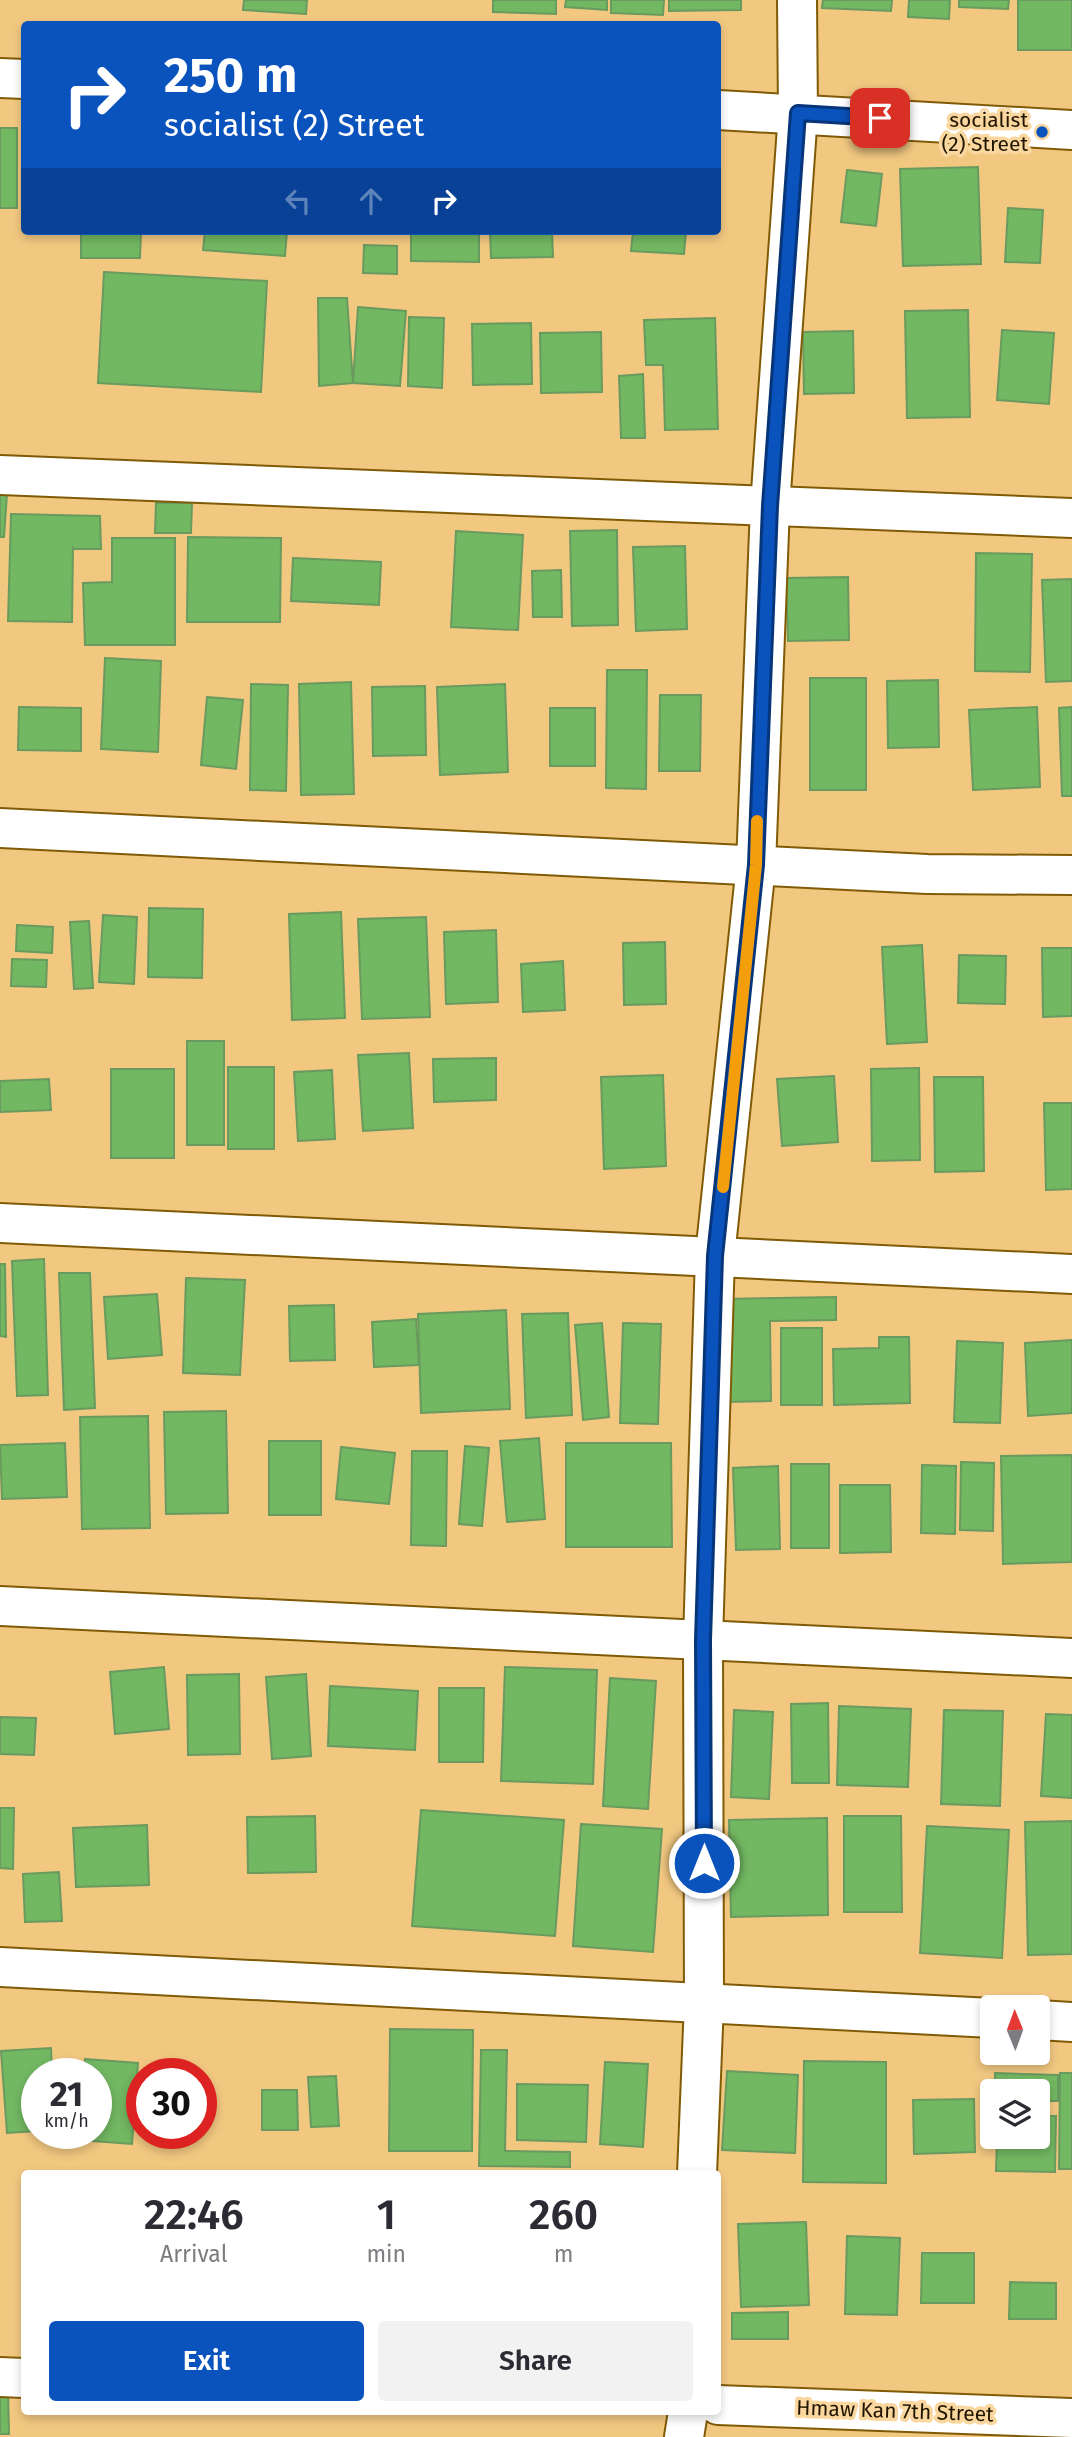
<!DOCTYPE html>
<style>
body{margin:0;font-family:"Fira Sans",sans-serif;background:#f2f2f3;color:#2b2b33;height:100vh;display:flex;flex-direction:column;font-size:26px;white-space:nowrap}
*{box-sizing:border-box;margin:0}
p{font-size:23px;color:#7c7c81}
.icon{flex:none;width:38px;height:38px;fill:none;stroke:currentColor;stroke-width:2;stroke-linecap:round;stroke-linejoin:round}
.map{position:relative;flex:1;overflow:hidden}
.side{position:absolute;left:21px;top:2170px;width:700px;height:245px;display:flex;flex-direction:column;background:#fff;border-radius:7px;box-shadow:0 4px 10px #0003}
.side>*{flex:none}
.hud{position:absolute;left:21px;top:21px;width:700px;height:214px;border-radius:7px;box-shadow:0 4px 10px #0003;background:#0a52bc;color:#fff;overflow:hidden}
.needle{width:46px;rotate:359deg}
.tools{position:absolute;left:980px;top:1995px;display:grid;gap:14px}
.tools a{display:grid;place-items:center;width:70px;height:70px;border-radius:7px;background:#fff;box-shadow:0 4px 10px #0003;font-size:35px}
.speed{position:absolute;left:21px;top:2058px;display:flex;gap:14px;font-size:35px;font-weight:700;text-align:center}
.speed>*{display:grid;place-content:center;width:91px;height:91px;border-radius:50%;background:#fff;box-shadow:0 4px 10px #0003;line-height:1}
.speed small{font-size:18px;font-weight:400}
.speed .limit{border:10px solid #d22;background:#fff;color:#111}
.pin{position:absolute;display:grid;place-items:center;width:60px;height:60px;color:#fff;margin:-30px;border-radius:14px;box-shadow:0 4px 10px #0006}
.me{position:absolute;width:77px;margin:-38px;rotate:0deg;stroke-linejoin:round;filter:drop-shadow(0 0 5px #0008)}
.turn{display:flex;align-items:center;gap:24px;height:147px;padding:0 28px;font-size:32px}
.turn .icon{width:91px;height:91px;stroke-width:2.5}
.turn b{display:block;font-size:49px;line-height:60px}
.lanes{display:flex;align-items:center;height:66px;padding:0 28px;background:#0003;justify-content:center;gap:35px;direction:ltr}
.lanes .off{opacity:.35}
.eta{display:flex;justify-content:space-evenly;align-items:center;height:119px;text-align:center}
.eta b{font-size:42px;font-weight:600;line-height:49px}
.button{display:flex;gap:14px;margin-top:auto;padding:14px 28px}
.button a{flex:1;height:80px;border-radius:7px;background:#0a52bc;color:#fff;font-size:28px;font-weight:600;line-height:80px;text-align:center}
.button a+a{background:#f2f2f3;color:#2b2b33}
.map>svg:first-child{display:block}
.building{fill:#72b762;stroke:#699a5e;stroke-width:2}
.lines{fill:none;stroke-linecap:round;stroke-linejoin:round}
.street-casing{stroke:#805b05;stroke-width:42}
.street{stroke:#fff;stroke-width:38}
.route-casing{stroke:#06357a;stroke-width:18}
.route{stroke:#0a52bc;stroke-width:12}
.slow{stroke:#f59e0b;stroke-width:12}
.poi-dot{fill:#0a52bc;stroke:#f9d79f;stroke-width:2.5}
.labels{text-anchor:middle;stroke-width:7;stroke-linejoin:round;paint-order:stroke}
.poi-label{font-size:21px;fill:#211501;stroke:#f9d79f;text-anchor:end}
.street-label{font-size:21px;fill:#211501;stroke:#f9d79f}
</style>
<div class="map">
<svg width="1072" height="2437" viewBox="0 0 1072 2437">
<rect width="100%" height="100%" fill="#f2c881"/>
<g class="building">
<polygon points="244,0 307,0 306,14 243,10"/>
<polygon points="493,0 556,0 556,14 493,12"/>
<polygon points="566,0 607,0 607,10 565,7"/>
<polygon points="611,0 664,0 663,15 611,13"/>
<polygon points="669,0 741,0 741,10 669,11"/>
<polygon points="823,0 892,0 891,11 822,8"/>
<polygon points="909,0 950,0 949,19 908,17"/>
<polygon points="959,0 1009,0 1008,9 959,7"/>
<rect x="1018" y="0" width="54" height="50"/>
<rect x="0" y="128" width="17" height="80"/>
<polygon points="978,167 981,264 903,266 900,169"/>
<polygon points="847,170 882,174 876,226 841,222"/>
<polygon points="1008,208 1043,210 1040,263 1005,262"/>
<polygon points="81,231 141,231 140,258 81,258"/>
<polygon points="205,231 287,231 285,256 203,250"/>
<polygon points="411,231 479,231 479,262 411,261"/>
<polygon points="490,231 552,231 553,257 491,258"/>
<polygon points="633,231 686,231 684,254 631,251"/>
<polygon points="364,245 397,246 397,274 363,273"/>
<polygon points="104,272 267,281 261,392 98,383"/>
<polygon points="318,298 347,298 353,383 319,386"/>
<polygon points="358,307 406,311 400,386 353,383"/>
<polygon points="968,310 970,417 907,418 905,311"/>
<polygon points="409,317 444,318 442,388 408,386"/>
<polygon points="715,318 718,429 665,430 663,365 646,365 644,320"/>
<polygon points="531,323 532,384 473,385 472,324"/>
<polygon points="1002,330 1054,333 1049,404 997,400"/>
<polygon points="853,331 854,393 804,394 803,332"/>
<polygon points="601,332 602,392 541,393 540,333"/>
<polygon points="643,374 645,438 621,438 619,376"/>
<polygon points="0,494 7,494 4,537 0,537"/>
<polygon points="156,503 192,503 191,533 155,533"/>
<polygon points="11,514 100,516 101,549 73,549 73,546 72,622 8,621"/>
<polygon points="617,530 618,625 572,626 570,531"/>
<polygon points="456,531 523,535 518,630 451,627"/>
<polygon points="188,537 281,538 280,622 187,622"/>
<polygon points="112,538 175,538 175,645 85,645 83,583 112,582"/>
<polygon points="685,546 687,629 636,631 633,547"/>
<polygon points="976,553 1032,554 1030,672 975,671"/>
<polygon points="293,558 381,562 379,605 291,601"/>
<polygon points="561,570 562,617 533,617 532,571"/>
<polygon points="848,577 849,640 788,641 786,578"/>
<polygon points="1072,579 1072,681 1046,682 1042,580"/>
<polygon points="105,658 161,661 158,752 101,749"/>
<polygon points="607,670 647,670 646,789 606,788"/>
<rect x="810" y="678" width="56" height="112"/>
<polygon points="938,680 939,747 888,748 887,681"/>
<polygon points="351,682 354,794 301,795 299,684"/>
<polygon points="251,684 288,685 286,791 250,790"/>
<polygon points="505,684 508,772 440,775 437,687"/>
<polygon points="425,686 426,755 373,756 372,687"/>
<polygon points="660,695 701,695 700,771 659,771"/>
<polygon points="207,697 243,700 236,769 201,765"/>
<polygon points="19,707 81,708 81,751 18,750"/>
<polygon points="1037,707 1040,787 973,790 969,710"/>
<polygon points="1072,707 1072,796 1062,796 1059,708"/>
<rect x="550" y="708" width="45" height="58"/>
<polygon points="149,908 203,909 202,978 148,977"/>
<polygon points="341,912 345,1018 292,1020 289,914"/>
<polygon points="103,915 137,917 134,984 99,982"/>
<polygon points="426,917 430,1017 362,1019 358,919"/>
<polygon points="89,921 93,988 74,989 70,922"/>
<polygon points="17,925 53,927 52,953 16,951"/>
<polygon points="496,930 498,1002 446,1004 444,932"/>
<polygon points="665,942 666,1004 624,1005 623,943"/>
<polygon points="922,945 927,1042 887,1044 882,947"/>
<polygon points="1042,948 1072,948 1072,1016 1043,1017"/>
<polygon points="959,955 1006,956 1005,1004 958,1003"/>
<polygon points="12,959 47,960 46,987 11,986"/>
<polygon points="563,961 565,1010 523,1012 521,964"/>
<rect x="187" y="1041" width="37" height="104"/>
<polygon points="409,1053 413,1128 363,1131 358,1055"/>
<polygon points="496,1058 496,1100 434,1102 433,1059"/>
<rect x="228" y="1067" width="46" height="82"/>
<polygon points="919,1068 920,1160 872,1161 871,1069"/>
<rect x="111" y="1069" width="63" height="89"/>
<polygon points="332,1070 335,1139 298,1141 294,1072"/>
<polygon points="663,1075 666,1166 604,1169 601,1077"/>
<polygon points="834,1076 838,1142 782,1146 777,1079"/>
<polygon points="934,1077 983,1077 984,1171 935,1172"/>
<polygon points="49,1079 51,1110 0,1112 0,1081"/>
<polygon points="1044,1103 1072,1103 1072,1189 1046,1190"/>
<polygon points="44,1259 48,1395 17,1396 12,1261"/>
<polygon points="0,1264 5,1264 6,1337 0,1336"/>
<polygon points="59,1273 90,1273 95,1408 64,1410"/>
<polygon points="186,1278 245,1280 240,1375 183,1373"/>
<polygon points="157,1294 162,1355 108,1359 104,1297"/>
<polygon points="836,1297 836,1320 770,1321 771,1401 723,1402 721,1299"/>
<polygon points="334,1305 335,1360 290,1361 289,1306"/>
<polygon points="506,1310 510,1409 421,1413 418,1314"/>
<polygon points="568,1313 572,1415 526,1418 522,1314"/>
<polygon points="416,1319 419,1365 374,1367 372,1322"/>
<polygon points="602,1323 609,1417 583,1420 575,1325"/>
<polygon points="623,1323 661,1324 658,1424 620,1423"/>
<rect x="781" y="1328" width="41" height="77"/>
<polygon points="879,1337 909,1337 910,1403 834,1405 833,1349 879,1348"/>
<polygon points="1072,1340 1072,1413 1028,1416 1025,1343"/>
<polygon points="957,1341 1003,1343 1000,1423 954,1422"/>
<polygon points="226,1411 228,1513 166,1514 164,1412"/>
<polygon points="148,1416 150,1528 82,1529 80,1417"/>
<polygon points="539,1438 545,1519 507,1522 500,1441"/>
<rect x="269" y="1441" width="52" height="74"/>
<polygon points="65,1443 67,1497 2,1499 0,1445"/>
<polygon points="566,1443 671,1443 672,1547 566,1547"/>
<polygon points="465,1446 489,1448 482,1526 459,1524"/>
<polygon points="341,1447 395,1453 389,1504 336,1499"/>
<polygon points="412,1451 447,1451 446,1546 411,1545"/>
<polygon points="1072,1455 1072,1562 1003,1564 1001,1456"/>
<polygon points="961,1462 994,1463 993,1531 960,1530"/>
<rect x="791" y="1464" width="38" height="84"/>
<polygon points="922,1465 956,1466 955,1534 921,1533"/>
<polygon points="778,1466 780,1549 736,1550 733,1468"/>
<polygon points="840,1485 890,1485 891,1552 840,1553"/>
<polygon points="164,1667 169,1729 115,1734 110,1672"/>
<polygon points="505,1667 597,1670 593,1784 501,1781"/>
<polygon points="239,1674 240,1754 188,1755 187,1675"/>
<polygon points="306,1674 311,1756 272,1759 266,1677"/>
<polygon points="610,1678 656,1681 648,1809 603,1806"/>
<polygon points="330,1686 418,1691 415,1750 328,1746"/>
<polygon points="439,1688 484,1688 483,1762 439,1762"/>
<polygon points="828,1703 829,1783 792,1783 791,1704"/>
<polygon points="839,1706 911,1709 908,1787 837,1785"/>
<polygon points="734,1710 773,1712 769,1799 731,1797"/>
<polygon points="944,1710 1003,1711 1000,1806 941,1804"/>
<polygon points="1046,1714 1072,1715 1072,1798 1041,1796"/>
<polygon points="0,1717 36,1718 34,1755 0,1754"/>
<polygon points="0,1808 14,1808 13,1869 0,1868"/>
<polygon points="421,1810 564,1820 555,1936 412,1926"/>
<polygon points="315,1816 316,1872 248,1873 247,1817"/>
<polygon points="844,1816 901,1816 902,1912 844,1912"/>
<polygon points="827,1818 828,1915 731,1917 729,1820"/>
<polygon points="1072,1821 1072,1954 1028,1955 1025,1822"/>
<polygon points="581,1824 662,1829 653,1952 573,1946"/>
<polygon points="147,1825 149,1885 76,1887 73,1828"/>
<polygon points="927,1826 1009,1830 1002,1958 920,1953"/>
<polygon points="59,1872 62,1921 25,1922 23,1874"/>
<polygon points="390,2029 473,2030 472,2151 389,2151"/>
<polygon points="51,2048 52,2074 37,2074 37,2131 7,2133 1,2051"/>
<polygon points="481,2050 507,2050 505,2151 570,2152 570,2167 479,2166"/>
<polygon points="85,2059 138,2063 132,2144 79,2140 79,2133 96,2133 96,2074 84,2074"/>
<polygon points="804,2061 886,2062 886,2183 803,2182"/>
<polygon points="605,2062 648,2064 643,2147 600,2144"/>
<polygon points="727,2071 798,2075 795,2153 722,2150"/>
<polygon points="995,2073 1058,2075 1058,2101 1038,2101 1038,2091 995,2091"/>
<polygon points="1060,2073 1072,2073 1072,2169 1059,2169"/>
<polygon points="336,2076 339,2126 311,2127 308,2077"/>
<polygon points="517,2084 588,2085 586,2142 517,2140"/>
<polygon points="262,2090 297,2090 298,2130 262,2130"/>
<polygon points="974,2099 975,2152 914,2154 913,2100"/>
<polygon points="1038,2116 1056,2116 1055,2172 996,2171 997,2137 1038,2137"/>
<polygon points="806,2222 809,2305 741,2307 738,2224"/>
<polygon points="847,2236 900,2238 897,2315 845,2314"/>
<polygon points="922,2253 974,2253 974,2303 921,2303"/>
<polygon points="1010,2282 1056,2283 1056,2319 1009,2319"/>
<polygon points="788,2312 788,2339 732,2339 732,2313"/>
<polygon points="8,2388 9,2434 0,2434 0,2389"/>
</g>
<g class="lines">
<g class="street-casing">
<g id="street">
<polyline points="0,78 24,79"/>
<polyline points="718,110 1072,130"/>
<polyline points="0,475 1072,518"/>
<polyline points="0,828 927,874 1072,875"/>
<polyline points="0,1223 1072,1274"/>
<polyline points="0,1606 1072,1658"/>
<polyline points="0,1967 992,2018"/>
<polyline points="1038,2020 1072,2022"/>
<polyline points="697,2174 704,2003 703,1640 715,1256 756,865 770,506 798,113 797,0"/>
<polyline points="0,2377 24,2378"/>
<polyline points="718,2405 1072,2418"/>
<polyline points="684,2437 688,2412"/>
</g>
</g>
<use href="#street" class="street"/>
</g>
<g class="lines">
<g class="route-casing">
<polyline id="route" points="704,1863 703,1640 715,1256 756,865 770,506 798,113 880,118"/>
</g>
<use href="#route" class="route"/>
<polyline class="slow" points="723,1187 756,865 757,821"/>
</g>
<circle class="poi-dot" cx="1042" cy="132" r="7"/>
<g class="labels">
<g class="poi-label">
<text x="1028" y="127">socialist<tspan x="1028" dy="24">(2) Street</tspan></text>
</g>
<g class="street-label">
<text transform="translate(895 2411) rotate(2)" y="7">Hmaw Kan 7th Street</text>
</g>
</g>
</svg>
<div class="tools">
<a><svg class="needle" viewBox="-14 -14 28 28"><path d="M0-13l5 13h-10z" fill="#e53935"/><path d="M0 13l5-13h-10z" fill="#7c7c81"/></svg></a>
<a><svg class="icon" aria-label="layers" viewBox="0 0 24 24"><path d="M12 4l9 5-9 5-9-5zM3 14l9 5 9-5"/></svg></a>
</div>
<div class="speed"><div>21<small>km/h</small></div><div class="limit">30</div></div>
<div class="pin" style="left:880px;top:118px;background:#d93025"><svg class="icon" aria-label="arrive" viewBox="0 0 24 24"><path d="M6 21V4h12l-3 4 3 4H6"/></svg></div>
<svg class="me" style="left:704px;top:1863px" viewBox="-20 -20 40 40"><circle r="17" fill="#0a52bc" stroke="#fff" stroke-width="3"/><path d="M0-11L8 9 0 5-8 9z" fill="#fff"/></svg>
<div class="hud">
<div class="turn"><svg class="icon" aria-label="right" viewBox="0 0 24 24"><path d="M7 20v-9h11M14 6l5 5-5 5"/></svg><div><b>250 m</b>socialist (2) Street</div></div>
<div class="lanes"><svg class="icon off" aria-label="left" viewBox="0 0 24 24"><path d="M17 20v-9H6M10 6l-5 5 5 5"/></svg><svg class="icon off" aria-label="ahead" viewBox="0 0 24 24"><path d="M12 20V5M6 11l6-6 6 6"/></svg><svg class="icon" aria-label="right" viewBox="0 0 24 24"><path d="M7 20v-9h11M14 6l5 5-5 5"/></svg></div>
</div>
<section class="side">
<div class="eta">
<div><b>22:46</b><p>Arrival</p></div>
<div><b>1</b><p>min</p></div>
<div><b>260</b><p>m</p></div>
</div>
<div class="button"><a>Exit</a><a>Share</a></div>
</section>
</div>
